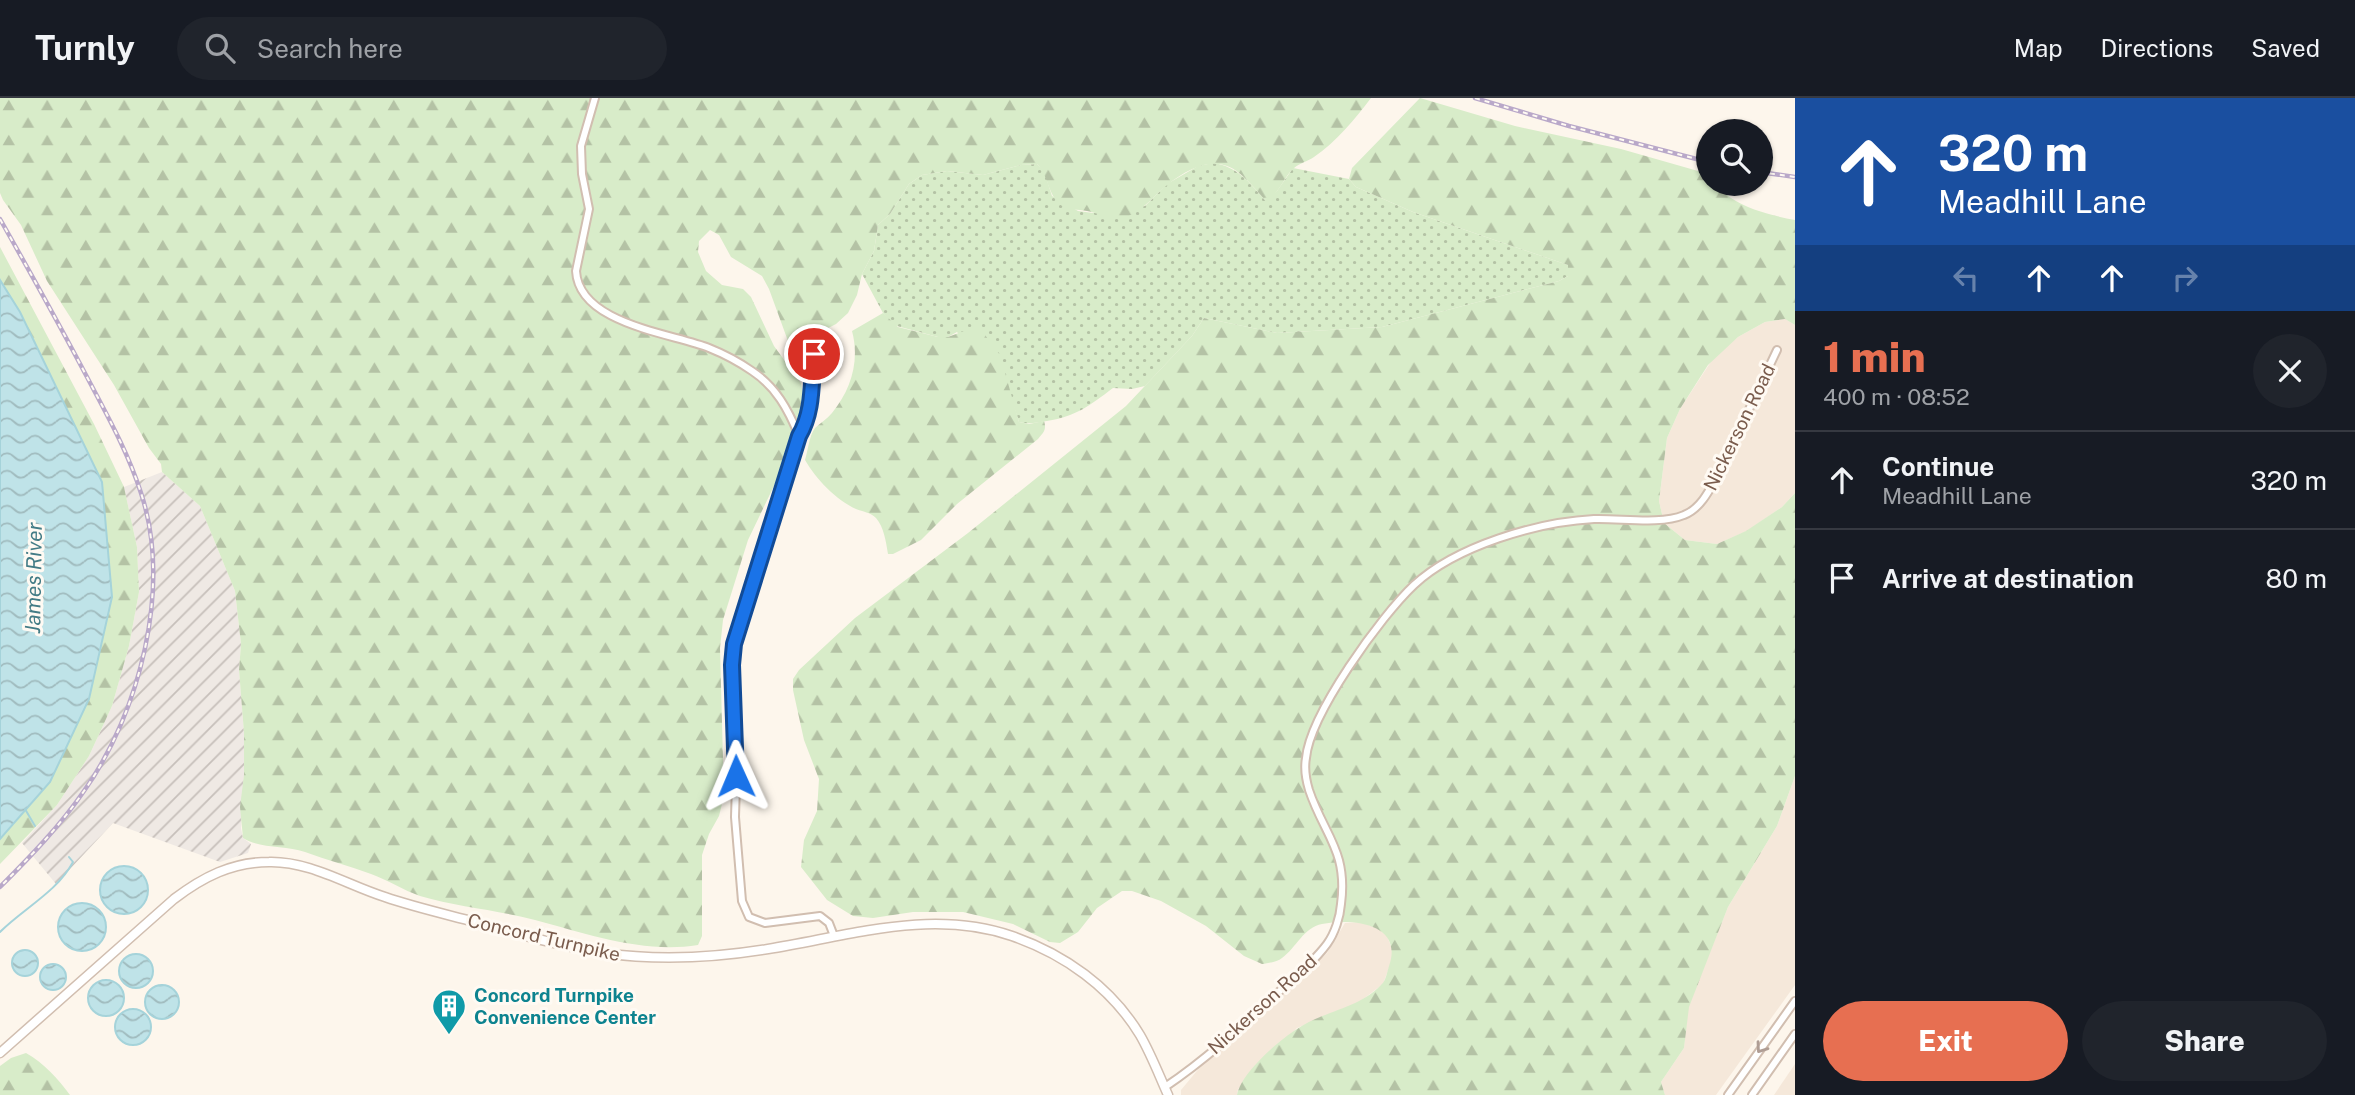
<!DOCTYPE html>
<meta charset="utf-8">
<style>
body{margin:0;font-family:"Public Sans",sans-serif;background:#20242c;color:#f1f3f6;height:100vh;display:flex;flex-direction:column;font-size:26px;white-space:nowrap}
*{box-sizing:border-box;margin:0}
p{font-size:23px;color:#9ea1a6}
.icon{flex:none;width:38px;height:38px;fill:none;stroke:currentColor;stroke-width:2;stroke-linecap:round;stroke-linejoin:round}
.map{position:relative;flex:1;overflow:hidden}
.details{display:flex;flex-direction:column;background:#171b24;width:560px}
.details>*{flex:none}
.banner{background:#1a4fa0;color:#fff;overflow:hidden}
.fabs{position:absolute;left:1696px;top:21px;display:grid;gap:14px}
.fabs a{display:grid;place-items:center;width:77px;height:77px;border-radius:50%;background:#171b24;box-shadow:0 2px 5px #0004;font-size:35px}
.pin{position:absolute;display:grid;place-items:center;width:60px;height:60px;color:#fff;margin:-30px;border:4px solid #fff;border-radius:50%;box-shadow:0 2px 7px #0007}
.me{position:absolute;width:77px;margin:-38px;rotate:359deg;stroke-linejoin:round;filter:drop-shadow(0 0 5px #0008)}
.turn{display:flex;align-items:center;gap:24px;height:147px;padding:0 28px;font-size:32px}
.turn .icon{width:91px;height:91px;stroke-width:2.5}
.turn b{display:block;font-size:49px;line-height:60px}
.lanes{display:flex;align-items:center;height:66px;padding:0 28px;background:#0003;justify-content:center;gap:35px;direction:ltr}
.lanes .off{opacity:.35}
.round{display:grid;place-items:center;flex:none;width:74px;height:74px;border-radius:37px;background:#20242c}
.summary{display:flex;align-items:center;justify-content:space-between;height:119px;padding:0 28px}
h1{font-size:42px;font-weight:800;line-height:52px;color:#e76f51}
.button{display:flex;gap:14px;margin-top:auto;padding:14px 28px}
.button a{flex:1;height:80px;border-radius:42px;background:#e76f51;color:#fff;font-size:28px;font-weight:800;line-height:80px;text-align:center}
.button a+a{background:#20242c;color:#f1f3f6}
ul{padding:0;list-style:none}
li{display:flex;align-items:center;gap:21px;height:98px;padding:0 28px;border-top:2px solid #363941}
li div{flex:1}
li b{display:block;font-size:26px}
li em{font-style:normal}
header{display:flex;align-items:center;gap:42px;box-sizing:border-box;height:98px;padding:0 35px;background:#171b24;border-bottom:2px solid #363941}
header strong{font-size:33px}
nav{display:flex;gap:38px;margin-inline-start:auto;font-size:24px}
.search{width:490px;height:63px;background:#20242c;display:flex;align-items:center;gap:18px;box-sizing:border-box;padding:0 24px;border-radius:38px;color:#9ea1a6;font-size:26px}
main{display:flex;flex:1;min-height:0}
.map>svg:first-child{display:block}
.residential{fill:#f5e8da}
.industrial{fill:url(#industrial-furrows)}
.grass{fill:url(#grass-dots)}
.forest{fill:url(#forest-firs)}
.water{fill:url(#water-waves);stroke:#a5d3da;stroke-width:2}
.lines{fill:none;stroke-linecap:round;stroke-linejoin:round}
.stream{stroke:#a5d3da;stroke-width:2}
.minor-casing{stroke:#d1beb0;stroke-width:10}
.tertiary-casing{stroke:#d1beb0;stroke-width:11}
.minor{stroke:#fff;stroke-width:6}
.tertiary{stroke:#fff;stroke-width:8}
.rail-casing{stroke:#b9a8c9;stroke-width:4.5}
.rail{stroke:#fffaf3;stroke-width:2;stroke-dasharray:5;stroke-linecap:butt}
.oneway{stroke:#af9d94}
.route-casing{stroke:#114b97;stroke-width:18}
.route{stroke:#1a73e8;stroke-width:12}
.labels{text-anchor:middle;stroke-width:6;stroke-linejoin:round;paint-order:stroke}
.street-label{font-size:19px;fill:#7a5c4d;stroke:#fffaf3}
.culture-label{font-size:19px;font-weight:bold;fill:#0d838f;stroke:#fffaf3;text-anchor:start}
.water-label{font-size:21px;font-style:italic;fill:#437c86;stroke:#fffaf3}
</style>
<header>
<strong>Turnly</strong>
<div class="search"><svg class="icon" aria-label="search" viewBox="0 0 24 24"><circle cx="10" cy="10" r="6"/><path d="M15 15l6 6"/></svg>Search here</div>
<nav><a>Map</a><a>Directions</a><a>Saved</a></nav>
</header>
<main>
<div class="map">
<svg width="1795" height="997" viewBox="0 0 1795 997">
<defs>
<pattern id="industrial-furrows" width="10" height="10" patternUnits="userSpaceOnUse" patternTransform="scale(1.75)"><rect width="10" height="10" fill="#efe9e4"/><path d="M-1 1l2-2M0 10L10 0M9 11l2-2" fill="none" stroke="#c7c0bb"/></pattern>
<pattern id="grass-dots" width="8" height="8" patternUnits="userSpaceOnUse" patternTransform="scale(1.75)"><rect width="8" height="8" fill="#d8ecc9"/><path d="M2 2h.1M6 6h.1" fill="none" stroke="#b4c2a5" stroke-width="1.8" stroke-linecap="round"/></pattern>
<pattern id="forest-firs" width="22" height="20" patternUnits="userSpaceOnUse" patternTransform="scale(1.75)"><rect width="22" height="20" fill="#d8ecc9"/><path d="M5 1l3.5 6h-7zM16 11l3.5 6h-7z" fill="#b4c2a5"/></pattern>
<pattern id="water-waves" width="16" height="10" patternUnits="userSpaceOnUse" patternTransform="scale(1.75)"><rect width="16" height="10" fill="#bfe3e8"/><path d="M0 5q4-4 8 0t8 0" fill="none" stroke="#a0bbbe"/></pattern>
</defs>
<rect width="100%" height="100%" fill="#fdf6ec"/>
<g class="residential">
<polygon points="1785,221 1795,227 1795,395 1782,409 1747,433 1717,446 1685,442 1664,425 1659,403 1667,340 1680,311 1714,259 1738,239 1765,224"/>
<polygon points="1795,678 1795,887 1716,997 1665,997 1661,984 1684,950 1688,909 1728,809 1777,728"/>
<polygon points="1360,824 1380,831 1387,838 1394,856 1383,886 1358,905 1297,930 1238,991 1237,997 1181,997 1181,992 1201,968 1327,855 1345,825"/>
<polygon points="1795,966 1795,997 1774,997"/>
</g>
<polygon class="industrial" points="162,374 200,408 235,493 241,546 239,572 244,635 244,677 241,730 243,740 251,746 248,755 220,764 113,725 56,786 22,745 57,707 89,658 112,608 129,548 139,494 137,449 124,389"/>
<path class="grass" d="M1213 65C1237 68 1250 85 1265 102L1277 93 1293 70 1349 81 1356 89 1413 114 1568 167V178L1559 183 1382 229 1277 235 1204 220 1192 238 1145 288 1132 291 1113 290C1089 308 1077 318 1047 323 1037 324 1030 327 1019 324L1009 293 957 234 948 239H938L893 227 883 215 862 176 874 153 878 127 890 116 909 86 922 77 947 73 983 77 1021 67 1037 66 1044 73 1052 98 1078 113 1093 115 1145 108 1167 86 1198 68Z"/>
<g class="forest">
<path d="M0 0H1371C1355 21 1336 44 1314 59 1308 63 1300 65 1294 70 1283 79 1280 97 1265 102 1257 93 1248 82 1239 75 1211 51 1174 79 1154 99 1145 108 1131 120 1118 121 1107 121 1096 114 1087 113 1078 111 1068 113 1061 107 1047 96 1049 78 1037 66L1021 67 983 77 947 73 922 77 909 86 890 116 878 127 874 153 862 176 857 197 848 215 836 226 809 240 800 259 796 258 792 254 769 191 762 178 731 159 719 137 710 132 699 143 698 154 706 173 722 187 743 191 751 199 774 248 801 285 803 295 800 316 784 367 748 442 723 522 720 550 724 698 719 718 709 736 702 757V838L698 847C644 856 588 836 535 822 497 812 458 809 420 798 403 792 388 782 371 776 349 768 327 762 305 754 285 747 260 751 243 740L240 709 244 677V635L239 572 241 546 235 493 200 408 162 374 161 366 149 350 114 287 47 183 21 127 3 102 0 95Z"/>
<path d="M1420 0 1515 28 1621 51 1698 73 1708 81V86C1718 86 1723 94 1731 100 1749 112 1774 118 1795 122V227L1785 221 1765 224 1738 239 1708 267 1680 311 1667 340 1659 403 1664 425 1685 442 1717 446 1746 433 1782 409 1795 395V678L1777 728 1728 809 1689 909 1684 950 1661 984 1665 997H1237C1241 975 1278 943 1297 931 1323 913 1358 911 1381 887 1386 883 1387 874 1389 868 1404 825 1352 820 1322 826 1304 829 1296 850 1282 860 1277 864 1268 865 1262 866L1244 858 1206 828 1161 803 1132 793H1122L1097 810 1078 834 1060 845 1050 844 1013 826 963 814H913L873 820 853 818 827 802 801 769 804 742 817 713 819 681 804 642 793 592V581L799 572 855 520 968 435 1126 308 1192 238 1204 220 1277 235 1382 229 1559 183 1568 178V167L1413 114 1356 89 1349 81 1352 70Z"/>
<polygon points="0,149 94,326 124,389 137,449 139,494 129,548 112,608 89,658 57,707 0,766 0,741 50,684 20,214 0,182"/>
<path d="M883 215 898 229 938 239H948L972 230 982 233 1000 257 1019 324 1029 326 1044 323C1047 332 1043 335 1038 341L957 406 921 442 893 456H888C886 444 884 429 876 420 870 414 863 414 856 411 836 402 816 381 805 362 808 353 809 338 815 330 820 325 827 321 832 315 851 292 860 263 852 233Z"/>
<path d="M26 955C44 965 58 981 70 997H0V968L11 960Z"/>
</g>
<g class="water">
<polygon points="0,182 20,214 102,384 112,499 89,601 50,684 0,741"/>
<circle cx="124" cy="792" r="24"/>
<circle cx="82" cy="829" r="24"/>
<circle cx="25" cy="865" r="13"/>
<circle cx="136" cy="873" r="17"/>
<circle cx="53" cy="879" r="13"/>
<circle cx="106" cy="900" r="18"/>
<circle cx="162" cy="904" r="17"/>
<circle cx="133" cy="929" r="18"/>
</g>
<g class="lines">
<g class="stream">
<polyline points="25,711 35,728"/>
<path d="M0 834C24 810 57 794 73 764L69 759"/>
</g>
<g class="minor-casing">
<g id="minor">
<path d="M595 0 581 48 582 76 589 111 576 173C579 226 671 235 709 250 724 256 739 264 752 273 776 289 788 311 799 338"/>
<path d="M814 255C811 283 814 313 799 338L734 546 732 567 737 655 735 719 742 803 749 819 765 825 820 818 829 825 834 838"/>
<path d="M1165 989C1204 963 1240 930 1274 898 1292 882 1313 865 1327 846 1335 835 1340 819 1341 806 1348 753 1324 737 1309 692 1306 682 1304 671 1306 660 1310 616 1381 518 1414 487 1456 448 1537 424 1594 421 1621 420 1660 427 1684 417 1702 410 1711 389 1720 373L1777 252"/>
<polyline points="1728,997 1795,903"/>
<polyline points="1752,997 1795,936"/>
</g>
</g>
<g class="tertiary-casing">
<path id="tertiary" d="M0 955 174 801C203 779 232 764 269 764 310 763 347 787 385 799 414 809 445 816 475 824 517 836 560 848 604 855 659 863 713 860 768 851 849 838 931 810 1012 838 1064 856 1111 889 1140 937 1151 956 1159 977 1168 997"/>
</g>
<use href="#minor" class="minor"/>
<use href="#tertiary" class="tertiary"/>
<g class="rail-casing">
<g id="rail">
<polyline points="1475,0 1569,28 1708,64"/>
<polyline points="1760,74 1795,79"/>
<path d="M0 121C30 174 59 226 87 279 107 317 128 354 141 395 172 489 140 614 84 693 60 728 30 759 0 789"/>
</g>
</g>
<use href="#rail" class="rail"/>
</g>
<defs><path id="oneway-chevron" d="M-2-3.5L2.5 0L-2 3.5" fill="none" stroke-width="1.6" stroke-linecap="round" stroke-linejoin="round" transform="scale(1.75)"/></defs>
<use class="oneway" href="#oneway-chevron" transform="translate(1761 950) rotate(125)"/>
<g class="lines">
<g class="route-casing">
<path id="route" d="M736 678 732 567 734 546 799 338C814 313 811 283 814 256"/>
</g>
<use href="#route" class="route"/>
</g>
<defs>
<g id="building-pin" transform="scale(1.75)"><path d="M0 17L-7.5 6A9.5 9.5 0 1 1 7.5 6Z" fill="#0f9aa8" stroke="#fffaf3"/><path d="M-4-6H4V6H1V3H-1V6H-4ZM-2.5-4.3h1.7v1.8h-1.7ZM.8-4.3h1.7v1.8H.8ZM-2.5-1h1.7V.8h-1.7ZM.8-1h1.7V.8H.8Z" fill="#fff"/></g>
</defs>
<g fill-rule="evenodd">
<use href="#building-pin" x="449" y="908"/>
</g>
<g class="labels">
<g class="street-label">
<text transform="translate(1739 329) rotate(-64)" y="7">Nickerson Road</text>
<text transform="translate(544 839) rotate(13)" y="7">Concord Turnpike</text>
<text transform="translate(1262 906) rotate(-42)" y="7">Nickerson Road</text>
</g>
<g class="culture-label">
<text x="474" y="904">Concord Turnpike<tspan x="474" dy="22">Convenience Center</tspan></text>
</g>
<g class="water-label">
<text transform="translate(34 480) rotate(-89)" y="7">James River</text>
</g>
</g>
</svg>
<div class="fabs">
<a><svg class="icon" aria-label="search" viewBox="0 0 24 24"><circle cx="10" cy="10" r="6"/><path d="M15 15l6 6"/></svg></a>
</div>
<div class="pin" style="left:814px;top:256px;background:#d93025"><svg class="icon" aria-label="arrive" viewBox="0 0 24 24"><path d="M6 21V4h12l-3 4 3 4H6"/></svg></div>
<svg class="me" style="left:736px;top:678px" viewBox="-20 -20 40 40"><path d="M0-17L14 15 0 8-14 15z" fill="#1a73e8" stroke="#fff" stroke-width="4"/></svg>
</div>
<section class="details">
<div class="banner">
<div class="turn"><svg class="icon" aria-label="ahead" viewBox="0 0 24 24"><path d="M12 20V5M6 11l6-6 6 6"/></svg><div><b>320 m</b>Meadhill Lane</div></div>
<div class="lanes"><svg class="icon off" aria-label="left" viewBox="0 0 24 24"><path d="M17 20v-9H6M10 6l-5 5 5 5"/></svg><svg class="icon" aria-label="ahead" viewBox="0 0 24 24"><path d="M12 20V5M6 11l6-6 6 6"/></svg><svg class="icon" aria-label="ahead" viewBox="0 0 24 24"><path d="M12 20V5M6 11l6-6 6 6"/></svg><svg class="icon off" aria-label="right" viewBox="0 0 24 24"><path d="M7 20v-9h11M14 6l5 5-5 5"/></svg></div>
</div>
<div class="summary"><div><h1>1 min</h1><p>400 m · 08:52</p></div><a class="round"><svg class="icon" aria-label="close" viewBox="0 0 24 24"><path d="M6 6l12 12M18 6L6 18"/></svg></a></div>
<ul>
<li><svg class="icon" aria-label="ahead" viewBox="0 0 24 24"><path d="M12 20V5M6 11l6-6 6 6"/></svg><div><b>Continue</b><p>Meadhill Lane</p></div><em>320 m</em></li>
<li><svg class="icon" aria-label="arrive" viewBox="0 0 24 24"><path d="M6 21V4h12l-3 4 3 4H6"/></svg><div><b>Arrive at destination</b></div><em>80 m</em></li>
</ul>
<div class="button"><a>Exit</a><a>Share</a></div>
</section>
</main>
